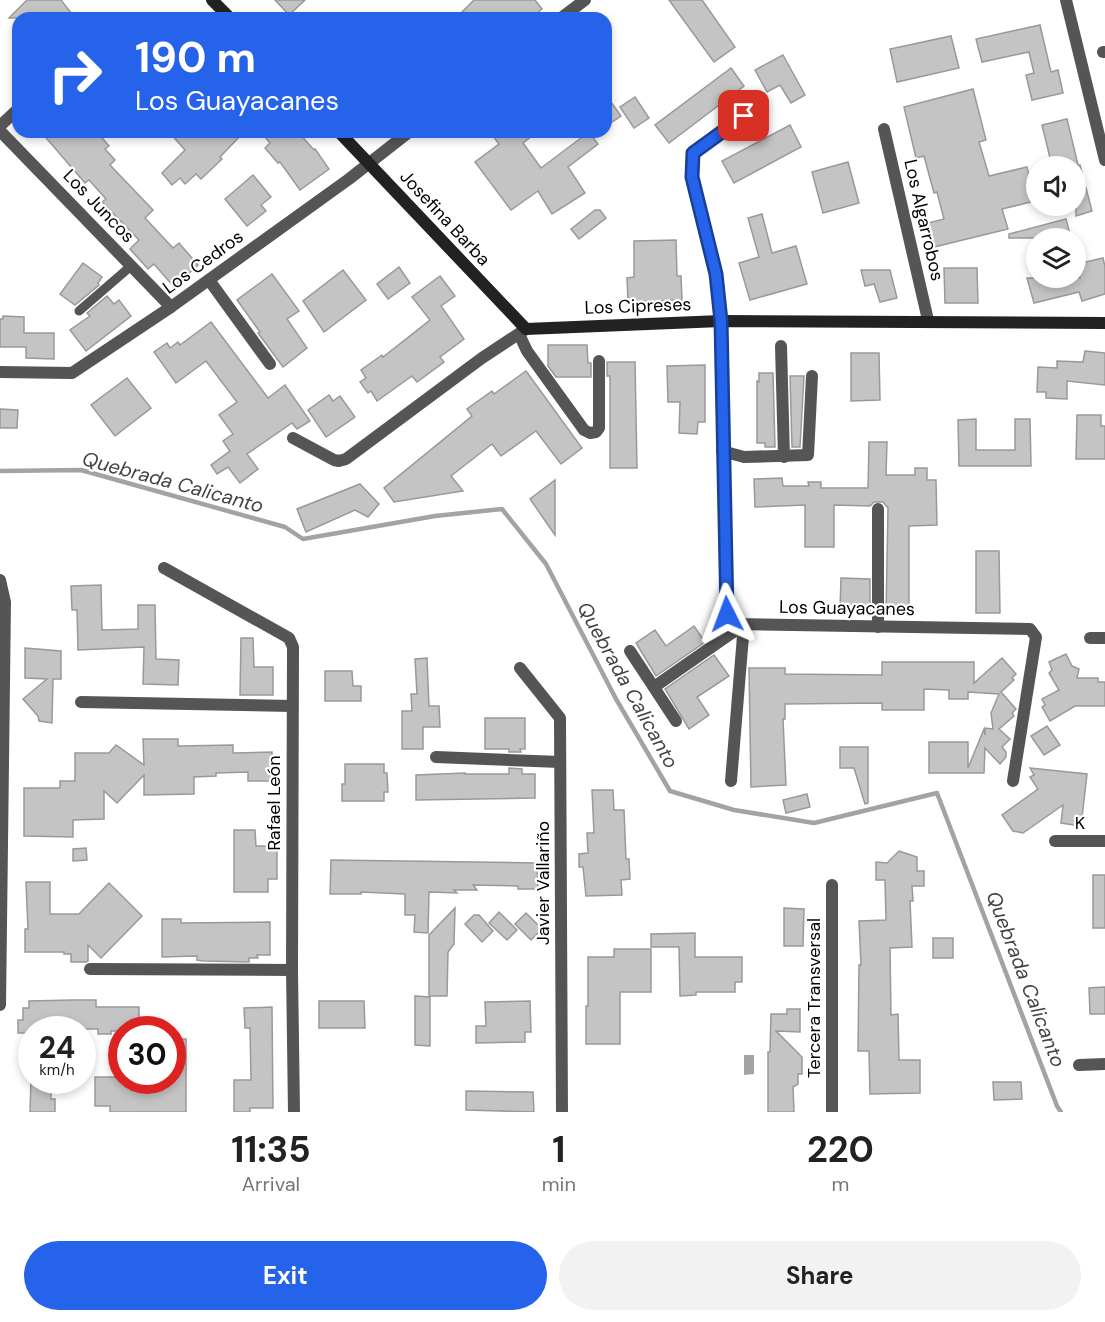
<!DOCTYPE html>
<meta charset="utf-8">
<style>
body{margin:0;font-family:"DM Sans",sans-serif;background:#f2f2f2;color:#222;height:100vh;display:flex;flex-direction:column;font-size:22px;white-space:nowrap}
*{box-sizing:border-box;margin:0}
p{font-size:20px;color:#767676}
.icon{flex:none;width:33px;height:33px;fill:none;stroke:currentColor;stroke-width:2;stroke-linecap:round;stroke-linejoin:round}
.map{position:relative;height:1112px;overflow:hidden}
.side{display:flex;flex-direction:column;background:#fff;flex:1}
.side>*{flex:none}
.banner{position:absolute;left:12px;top:12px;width:600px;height:126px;border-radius:18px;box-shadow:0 3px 9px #0003;background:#2563eb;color:#fff;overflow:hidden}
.tools{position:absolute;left:1026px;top:156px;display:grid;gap:12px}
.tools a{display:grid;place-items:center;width:60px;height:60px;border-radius:50%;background:#fff;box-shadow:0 3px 9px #0003;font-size:30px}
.speed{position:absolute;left:18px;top:1016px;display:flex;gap:12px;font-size:30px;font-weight:700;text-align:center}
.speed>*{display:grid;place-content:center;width:78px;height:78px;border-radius:50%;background:#fff;box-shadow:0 3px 9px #0003;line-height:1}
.speed small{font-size:15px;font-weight:400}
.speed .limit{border:9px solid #d22;background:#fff;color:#111}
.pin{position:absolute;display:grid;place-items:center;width:51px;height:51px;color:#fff;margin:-26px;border-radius:12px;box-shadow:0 3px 9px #0006}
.me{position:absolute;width:66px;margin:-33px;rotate:357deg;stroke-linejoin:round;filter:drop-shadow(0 0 4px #0008)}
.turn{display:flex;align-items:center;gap:21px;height:126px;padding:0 24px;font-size:27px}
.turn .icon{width:78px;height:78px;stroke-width:2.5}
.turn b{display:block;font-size:42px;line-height:51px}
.eta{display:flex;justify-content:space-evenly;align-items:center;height:102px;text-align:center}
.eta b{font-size:36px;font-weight:700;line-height:42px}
.primary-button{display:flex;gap:12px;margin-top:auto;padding:12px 24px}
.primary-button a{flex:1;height:69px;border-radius:36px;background:#2563eb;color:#fff;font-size:24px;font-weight:700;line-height:69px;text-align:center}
.primary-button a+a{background:#f2f2f2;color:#222}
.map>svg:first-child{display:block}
.water{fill:#a3a3a3}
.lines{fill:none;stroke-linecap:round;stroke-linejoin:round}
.stream{stroke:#a3a3a3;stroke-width:4.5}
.building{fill:#c4c4c4;stroke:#999;stroke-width:1.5}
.lane{stroke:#555;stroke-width:9}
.street{stroke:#555;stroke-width:12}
.secondary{stroke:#222;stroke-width:12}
.route-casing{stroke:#184099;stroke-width:15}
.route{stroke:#2563eb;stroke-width:10}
.labels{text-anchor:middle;stroke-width:4.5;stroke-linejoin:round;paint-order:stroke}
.street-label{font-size:18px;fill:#000;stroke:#fff}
.water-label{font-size:20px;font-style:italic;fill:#444;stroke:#fff}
</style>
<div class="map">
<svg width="1105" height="1112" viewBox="0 0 1105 1112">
<rect width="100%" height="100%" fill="#fff"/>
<polygon class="water" points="744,1055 754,1055 754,1074 744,1075"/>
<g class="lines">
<polyline class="stream" points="0,471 81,470 285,527 303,539 435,516 502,509 546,564 616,699 670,791 734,810 814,823 937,793 1057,1106 1061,1112"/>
</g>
<g class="building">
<polygon points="27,0 61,0 75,18 9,18"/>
<polygon points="275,0 305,0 289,15"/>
<polygon points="474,0 535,0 542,9 531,18 456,18"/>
<polygon points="669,0 702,0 735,47 714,62"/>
<polygon points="1040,25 1051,72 1058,70 1063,93 1032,100 1026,75 1034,73 1029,52 982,62 976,39"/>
<polygon points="951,36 959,68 897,82 890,49"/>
<polygon points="783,55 805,95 791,103 780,85 767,92 755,70"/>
<polygon points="731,68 744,86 669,143 655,125"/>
<polygon points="973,89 986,140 979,142 989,176 1027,167 1035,201 1002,209 1008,229 934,247 928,223 944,219 937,192 934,193 924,156 916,158 904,107"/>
<polygon points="606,95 621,116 606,126"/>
<polygon points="635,97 649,118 634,128 620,107"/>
<polygon points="1067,119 1078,165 1080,165 1092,211 1076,216 1076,166 1052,166 1042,125"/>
<polygon points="790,125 801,147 734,183 722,161"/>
<polygon points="41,132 97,132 109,146 105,149 115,160 110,165 153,210 145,218 173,248 179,243 198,265 174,287 154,264 148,269 130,249 139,240 102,202 106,199 89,180 85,183"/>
<polygon points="169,132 244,132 220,157 222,159 201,179 196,174 185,184 180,178 172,185 162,173 185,150"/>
<polygon points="261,132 298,132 314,150 315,149 329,169 300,190 280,162 278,163 265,148 270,143"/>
<polygon points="490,132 537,132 523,143 541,168 589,132 598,144 568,167 585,193 552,214 538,191 511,210 475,162 499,144"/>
<polygon points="848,162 859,203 823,213 812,172"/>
<polygon points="253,175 271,197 261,205 266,211 247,226 225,199"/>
<polygon points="595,210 600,210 606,218 579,239 571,229"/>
<polygon points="762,214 772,253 796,246 807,284 750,300 739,263 759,257 748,218"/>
<polygon points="1066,219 1071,238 1009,238 1009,234"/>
<polygon points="676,240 677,276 681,276 682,300 628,302 627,278 634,277 634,241"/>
<polygon points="1103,258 1105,267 1105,294 1082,301 1079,292 1034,303 1027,278 1080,278 1077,264"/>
<polygon points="83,263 102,277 98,283 99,285 75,305 60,294"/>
<polygon points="399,267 410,283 388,299 377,284"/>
<polygon points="944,268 977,268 978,303 945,303"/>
<polygon points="343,270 366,300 324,332 303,301"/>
<polygon points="861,270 890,270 897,298 880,302 874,284 865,286"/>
<polygon points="272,274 299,311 287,319 307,348 283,367 258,333 260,332 237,300"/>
<polygon points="440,276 455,296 441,306 464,339 440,357 444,362 417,382 412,376 377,401 371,391 368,393 360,382 366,378 361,370 382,355 383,357 430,320 412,297"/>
<polygon points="107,296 114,304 119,300 131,316 86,351 70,330 90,316 87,313"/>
<polygon points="3,316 24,317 24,333 54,333 54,359 26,358 26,347 0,347 0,319 3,319"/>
<polygon points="211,322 268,398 285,385 310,421 297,429 292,423 247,454 258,469 240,483 228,467 217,474 211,465 230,451 223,441 233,434 219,415 237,402 206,361 176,383 154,352 167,343 170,348 178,342 180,345"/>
<polygon points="548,345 587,345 588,363 591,363 591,377 556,377 548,366"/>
<polygon points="1085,351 1105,353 1105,385 1067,381 1067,399 1046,398 1046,392 1037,392 1038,367 1057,368 1057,361 1083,362"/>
<polygon points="851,353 879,353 880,400 851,401"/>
<polygon points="607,362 635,362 637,468 610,468 610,376 607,376"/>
<polygon points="705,365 705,422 698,422 697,434 679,433 680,402 668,402 667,366"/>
<polygon points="526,371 582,448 561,464 536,431 501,456 492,444 451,476 463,491 394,502 384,488 472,416 467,409 492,391 494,394"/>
<polygon points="759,373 773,373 775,447 765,447 765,443 757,443 757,381 759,382"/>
<polygon points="790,376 804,376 800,447 792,447"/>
<polygon points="127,378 151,408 115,436 91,405"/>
<polygon points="329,395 333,401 340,396 355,417 326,437 308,410"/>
<polygon points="0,409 18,410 17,428 0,428"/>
<polygon points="1077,415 1101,415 1101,426 1105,426 1105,459 1076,459"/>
<polygon points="976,419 976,450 1015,450 1015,419 1030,419 1031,466 959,466 958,420"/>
<polygon points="869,442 887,442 886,475 915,475 915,468 927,468 927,480 936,480 937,525 909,526 909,614 886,614 888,508 883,502 874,502 870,506 834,505 834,547 805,547 805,505 755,507 754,479 782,478 783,486 809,486 808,482 821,482 821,488 868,488"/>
<polygon points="555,480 555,535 530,499"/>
<polygon points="360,484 379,504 368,517 355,510 306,532 297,509"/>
<polygon points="976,551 999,551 1000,613 976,613"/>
<polygon points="841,578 870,579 870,611 840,610"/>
<polygon points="101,585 102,630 138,629 138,605 155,605 156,659 179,660 178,685 143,684 144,647 78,650 77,610 72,610 71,586"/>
<polygon points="694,626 705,642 656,676 636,643 655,630 666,646"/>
<polygon points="241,638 253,638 254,667 273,667 273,695 240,695"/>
<polygon points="25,648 61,651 61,679 53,679 52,723 39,721 38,716 23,699 47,679 25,678"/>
<polygon points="1066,654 1072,666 1079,669 1077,678 1098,678 1098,682 1105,682 1105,706 1075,706 1050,721 1042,707 1045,705 1042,699 1059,690 1049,673 1052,670 1049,662"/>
<polygon points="714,655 729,676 697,697 709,715 689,729 665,689"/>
<polygon points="427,658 429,706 439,706 440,727 423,727 423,749 402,749 402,711 412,711 411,694 417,694 415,659"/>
<polygon points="1002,658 1016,674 1012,678 1014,680 1001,692 1016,709 1012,713 1014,716 999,729 1010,739 1002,747 1006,752 1006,757 1000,764 985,748 984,773 929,773 929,742 968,742 968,768 984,729 985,735 985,728 993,729 991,713 999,694 968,692 968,699 949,699 949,690 924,689 924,710 882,710 882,703 785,704 785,719 783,719 786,785 751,787 749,668 785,668 785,674 882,675 882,662 974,662 974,683"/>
<polygon points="325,671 352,671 353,686 361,686 361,701 325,701"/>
<polygon points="485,718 525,718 525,749 520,749 521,752 509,752 509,749 485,749"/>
<polygon points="1047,726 1060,745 1044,755 1031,736"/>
<polygon points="143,739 178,739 178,746 233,745 233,753 272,752 272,781 248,781 248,772 216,773 216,776 194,777 194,794 144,795 144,775 117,803 104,791 104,819 73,820 73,837 24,836 24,788 60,788 60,781 75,781 75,753 109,753 116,745 144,765"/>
<polygon points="840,747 868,747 868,803 865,804 854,768 840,768"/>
<polygon points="345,764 384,764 384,773 387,773 388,792 384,792 384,801 342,801 342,784 345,784"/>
<polygon points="509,768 522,769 522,774 535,774 535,798 416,800 416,775 465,773 465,774 509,774"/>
<polygon points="1030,768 1087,774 1081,826 1061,823 1063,805 1023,833 1013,831 1002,815 1038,789 1030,777 1034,775"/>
<polygon points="592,790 613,790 614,810 624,810 626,859 629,859 630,879 621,880 622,895 586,896 583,867 579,867 579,854 588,853 587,833 594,833"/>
<polygon points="807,794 810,807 786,813 783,800"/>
<polygon points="234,830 255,830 256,846 277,846 277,879 268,879 268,892 234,892"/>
<polygon points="86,848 87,860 73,861 73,849"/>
<polygon points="899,851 917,857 917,871 924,871 924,886 912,886 913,901 910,901 912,947 890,948 891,1015 898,1014 899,1060 920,1060 920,1093 870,1094 869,1051 858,1051 859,965 861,965 859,921 886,920 885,880 876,880 876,862 887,863"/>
<polygon points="331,860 537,863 538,889 518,889 518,886 473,885 477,890 454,890 457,893 429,892 428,933 414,932 415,915 405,915 405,894 361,892 361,894 330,894"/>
<rect x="1093" y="875" width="12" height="53"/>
<polygon points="26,882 50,882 50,914 79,914 109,883 142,916 101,958 88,945 88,961 86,962 71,962 71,954 64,954 64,952 25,952 25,929 28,929"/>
<polygon points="455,908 454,944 448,952 447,996 429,996 429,935"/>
<polygon points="784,908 804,909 803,946 784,946"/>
<polygon points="499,912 517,930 507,940 489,923"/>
<polygon points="526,913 542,929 531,940 515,924"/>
<polygon points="474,915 479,915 493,931 482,942 465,924"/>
<polygon points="162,919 181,919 181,923 270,922 270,955 257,955 258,958 249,958 249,962 203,961 197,960 197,956 162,957"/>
<polygon points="695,933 695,957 742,957 742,982 735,982 735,992 696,992 696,995 680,996 679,947 651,947 651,934"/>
<rect x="933" y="938" width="20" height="20"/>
<polygon points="614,949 651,949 651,992 620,992 620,1044 586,1044 586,1006 588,1006 588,957 614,957"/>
<polygon points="1105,987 1105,1014 1090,1014 1089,988"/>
<polygon points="415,996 430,997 430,1046 415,1045"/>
<polygon points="72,1000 96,1000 96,1007 139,1007 139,1029 122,1029 122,1031 111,1031 111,1034 98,1034 98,1029 32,1029 32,1033 18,1033 18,1020 23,1020 23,1008 29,1008 29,1001"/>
<polygon points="319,1001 364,1001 365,1028 319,1028"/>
<polygon points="530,1001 531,1032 525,1032 525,1042 476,1043 476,1026 486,1026 485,1002"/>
<polygon points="272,1007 273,1108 250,1108 250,1112 234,1112 234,1080 251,1080 250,1028 245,1028 244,1008"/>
<polygon points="787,1009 800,1009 800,1032 776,1031 802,1057 802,1074 798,1074 798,1084 793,1087 794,1112 768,1112 768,1052 770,1052 771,1014 787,1014"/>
<polygon points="172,1039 186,1039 186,1112 110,1112 110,1106 95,1106 95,1077 122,1077 122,1081 130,1081 130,1084 172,1083"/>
<polygon points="31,1080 51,1080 51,1099 55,1099 55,1112 30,1112"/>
<polygon points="993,1082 1021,1082 1022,1099 994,1100"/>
<polygon points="466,1091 533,1092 534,1112 466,1110"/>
</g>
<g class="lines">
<polyline class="lane" points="79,311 131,266"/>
<g class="street">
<polyline points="1066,0 1105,160"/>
<polyline points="561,18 585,0"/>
<polyline points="1103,52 1105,52"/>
<polyline points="761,103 693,153 692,177 716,274 721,321 726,610 733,632 733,624 1030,629 1036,637 1013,781"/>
<polyline points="0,126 18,109"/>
<polyline points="884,129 928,320"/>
<polyline points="0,131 171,307"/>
<polyline points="209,280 270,364"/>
<polyline points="519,334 527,351 584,430 590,433 596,432 599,428 599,361"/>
<polyline points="781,346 784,457"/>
<polyline points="0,372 72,373 171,307 349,179 409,132"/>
<polyline points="293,438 334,460 339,461 346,459 482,358 526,329"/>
<polyline points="722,451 744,457 808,455 812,376"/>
<polyline points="878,509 878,627"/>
<polyline points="164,568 289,638 293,647 292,970 294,1112"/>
<polyline points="0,580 5,602 0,1005"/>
<polyline points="1090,638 1105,638"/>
<polyline points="630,651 676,721"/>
<polyline points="520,668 560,718 562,1112"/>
<polyline points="654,687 733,632"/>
<polyline points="81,702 292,706"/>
<polyline points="436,757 560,762"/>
<polyline points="731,781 744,624"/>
<polyline points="1055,841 1105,841"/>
<polyline points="832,885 832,1112"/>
<polyline points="90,969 292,970"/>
<polyline points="1079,1065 1105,1064"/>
</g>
<g class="secondary">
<polyline points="212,0 230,18"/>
<polyline points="339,132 526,329 721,321 1105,323"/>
</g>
</g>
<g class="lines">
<g class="route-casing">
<polyline id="route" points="727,614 721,321 716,274 692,177 693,153 744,116"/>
</g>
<use href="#route" class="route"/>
</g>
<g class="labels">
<g class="street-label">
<text transform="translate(99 206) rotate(46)" y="6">Los Juncos</text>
<text transform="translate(445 218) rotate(47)" y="6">Josefina Barba</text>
<text transform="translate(924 220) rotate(77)" y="6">Los Algarrobos</text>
<text transform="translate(203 262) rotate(-36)" y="6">Los Cedros</text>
<text transform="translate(638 306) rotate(-2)" y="6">Los Cipreses</text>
<text transform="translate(847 608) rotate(1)" y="6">Los Guayacanes</text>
<text transform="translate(274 803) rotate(-90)" y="6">Rafael León</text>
<text x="1080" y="829">K</text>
<text transform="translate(543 883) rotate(-90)" y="6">Javier Vallariño</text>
<text transform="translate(814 998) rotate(-90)" y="6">Tercera Transversal</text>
</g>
<g class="water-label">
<text transform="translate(173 482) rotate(15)" y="7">Quebrada Calicanto</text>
<text transform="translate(628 685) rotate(61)" y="7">Quebrada Calicanto</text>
<text transform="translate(1026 979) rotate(69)" y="7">Quebrada Calicanto</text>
</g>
</g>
</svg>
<div class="tools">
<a><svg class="icon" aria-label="sound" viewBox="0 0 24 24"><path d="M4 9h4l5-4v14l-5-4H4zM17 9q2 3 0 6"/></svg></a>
<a><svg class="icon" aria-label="layers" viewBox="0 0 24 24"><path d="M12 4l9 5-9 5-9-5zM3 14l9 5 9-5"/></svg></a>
</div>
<div class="speed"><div>24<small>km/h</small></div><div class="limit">30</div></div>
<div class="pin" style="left:744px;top:116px;background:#d93025"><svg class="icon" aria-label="arrive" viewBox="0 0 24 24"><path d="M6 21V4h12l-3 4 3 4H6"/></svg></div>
<svg class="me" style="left:727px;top:614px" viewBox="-20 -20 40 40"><path d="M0-17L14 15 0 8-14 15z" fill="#2563eb" stroke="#fff" stroke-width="4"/></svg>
<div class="banner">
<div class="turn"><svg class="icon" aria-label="right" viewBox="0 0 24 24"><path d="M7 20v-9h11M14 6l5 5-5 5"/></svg><div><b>190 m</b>Los Guayacanes</div></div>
</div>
</div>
<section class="side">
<div class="eta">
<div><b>11:35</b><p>Arrival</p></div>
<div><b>1</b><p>min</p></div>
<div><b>220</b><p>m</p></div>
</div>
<div class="primary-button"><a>Exit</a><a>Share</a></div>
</section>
